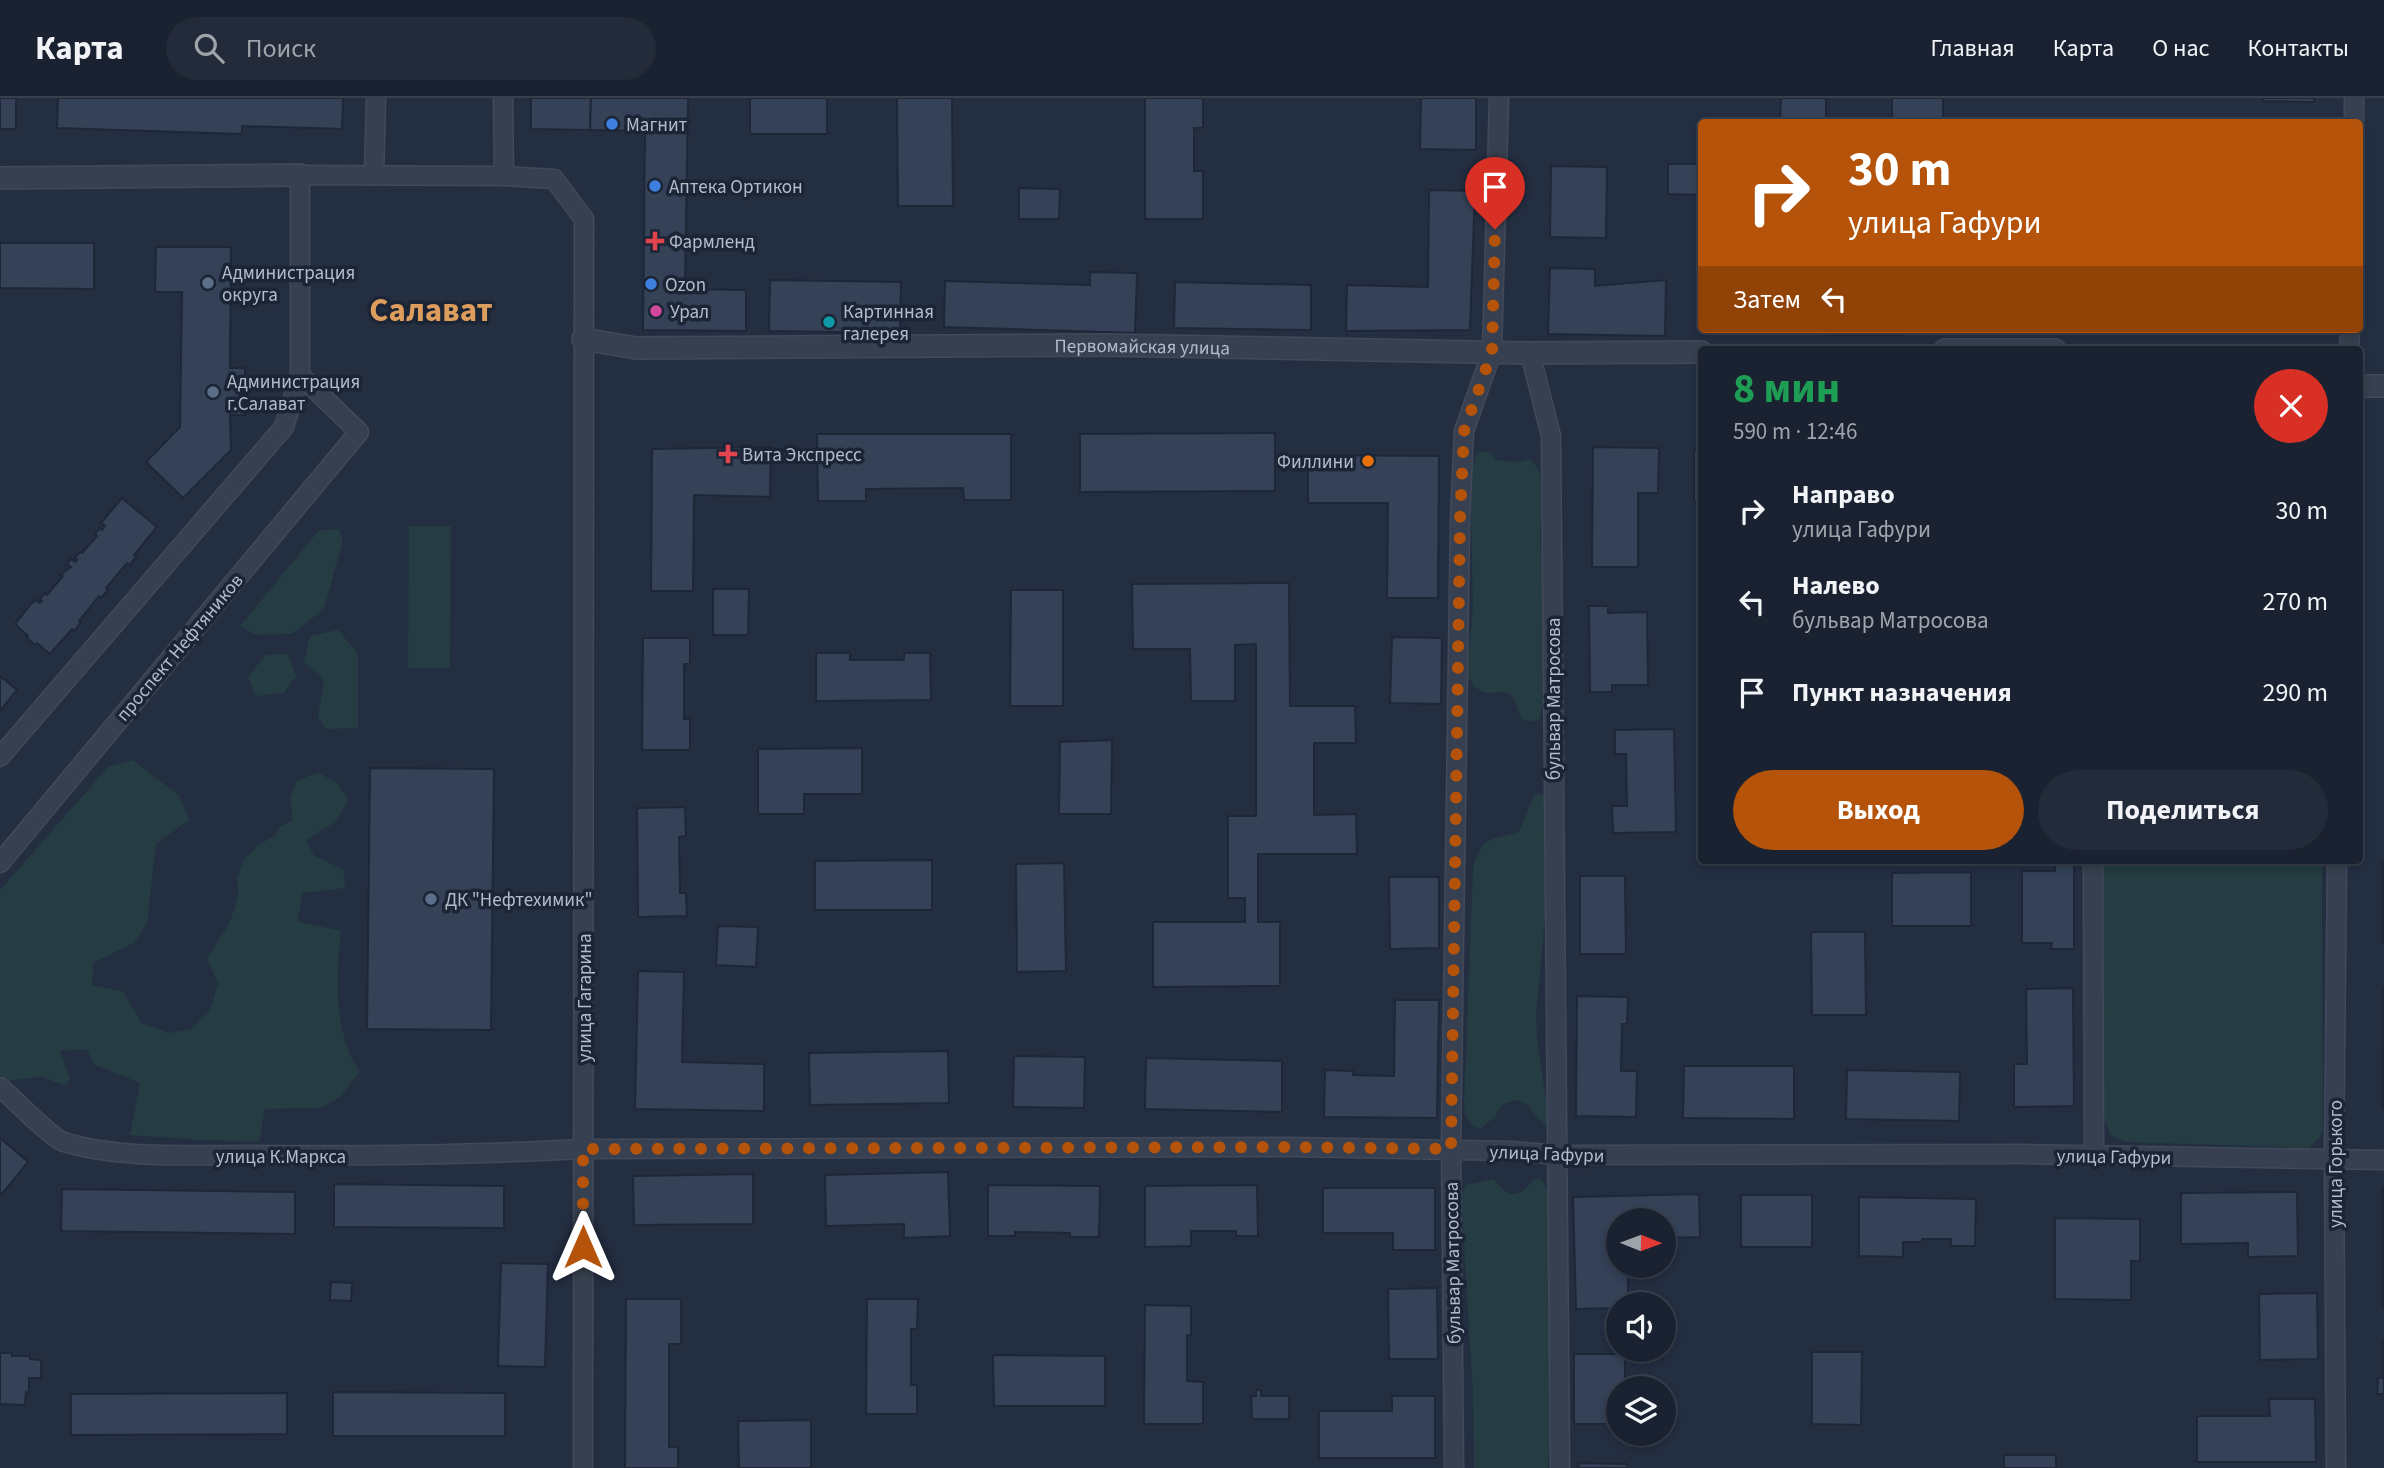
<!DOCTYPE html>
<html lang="ru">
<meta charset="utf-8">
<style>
body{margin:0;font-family:"Source Sans 3",sans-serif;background:#232a39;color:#f1f3f6;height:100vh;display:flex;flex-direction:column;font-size:26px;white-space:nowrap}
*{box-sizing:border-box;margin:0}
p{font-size:23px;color:#9fa4ab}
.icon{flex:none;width:38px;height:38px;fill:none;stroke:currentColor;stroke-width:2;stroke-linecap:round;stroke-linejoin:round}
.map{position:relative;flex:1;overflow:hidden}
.sheet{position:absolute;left:1698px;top:248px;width:665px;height:518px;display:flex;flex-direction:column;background:#1a2231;border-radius:7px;box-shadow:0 4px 10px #0003,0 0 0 2px #383f4d}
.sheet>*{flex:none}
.banner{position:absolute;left:1698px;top:21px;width:665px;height:214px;border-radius:7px;box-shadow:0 4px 10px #0003,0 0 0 2px #383f4d;background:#b45309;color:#fff;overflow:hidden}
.needle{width:46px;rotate:91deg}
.fabs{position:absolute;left:1606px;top:1110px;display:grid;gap:14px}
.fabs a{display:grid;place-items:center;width:70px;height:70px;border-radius:50%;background:#1a2231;box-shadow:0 4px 10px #0003,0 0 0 2px #383f4d;font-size:35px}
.pin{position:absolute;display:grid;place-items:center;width:60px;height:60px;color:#fff;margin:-72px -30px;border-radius:50% 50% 50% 0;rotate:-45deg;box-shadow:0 0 7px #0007}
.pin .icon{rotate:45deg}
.me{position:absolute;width:77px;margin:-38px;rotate:0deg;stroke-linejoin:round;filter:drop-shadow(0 0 5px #0008)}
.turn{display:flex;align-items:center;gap:24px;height:147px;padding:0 35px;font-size:32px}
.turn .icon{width:91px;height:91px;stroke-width:2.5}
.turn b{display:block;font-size:49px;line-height:60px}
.then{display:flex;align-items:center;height:66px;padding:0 35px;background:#0003;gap:14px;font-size:26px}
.round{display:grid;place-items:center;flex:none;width:74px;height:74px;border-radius:37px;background:#232a39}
.summary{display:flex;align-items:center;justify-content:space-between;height:119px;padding:0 35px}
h1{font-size:42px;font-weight:700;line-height:52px;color:#1e9e55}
.button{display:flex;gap:14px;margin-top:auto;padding:14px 35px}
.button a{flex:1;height:80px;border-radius:42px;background:#b45309;color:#fff;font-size:28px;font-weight:700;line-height:80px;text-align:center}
.button a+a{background:#232a39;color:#f1f3f6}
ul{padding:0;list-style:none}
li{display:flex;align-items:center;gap:21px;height:91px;padding:0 35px}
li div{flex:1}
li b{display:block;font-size:26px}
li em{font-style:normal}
header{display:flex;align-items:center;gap:42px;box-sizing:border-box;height:98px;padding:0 35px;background:#1a2231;border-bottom:2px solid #383f4d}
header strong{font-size:33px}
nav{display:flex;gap:38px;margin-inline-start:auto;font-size:24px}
.search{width:490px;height:63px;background:#232a39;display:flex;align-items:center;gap:18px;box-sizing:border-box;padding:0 24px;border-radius:38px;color:#9fa4ab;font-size:26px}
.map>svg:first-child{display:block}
.green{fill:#253c42}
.building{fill:#344157;stroke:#1e2738;stroke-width:2}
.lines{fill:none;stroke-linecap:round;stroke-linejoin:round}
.minor-casing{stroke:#41495a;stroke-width:21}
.tertiary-casing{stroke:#41495a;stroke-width:24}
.minor{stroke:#374050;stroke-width:18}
.tertiary{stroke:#374050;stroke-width:21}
.route{stroke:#b45309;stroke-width:12;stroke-dasharray:0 21.6}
.shop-dot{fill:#3f7fe0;stroke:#1c2536;stroke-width:2.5}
.health-dot{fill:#e0444e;stroke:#1c2536;stroke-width:2.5}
.service-dot{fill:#5c6f8a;stroke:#1c2536;stroke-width:2.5}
.hotel-dot{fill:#d1479c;stroke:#1c2536;stroke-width:2.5}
.culture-dot{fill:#0f9aa8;stroke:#1c2536;stroke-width:2.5}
.food-dot{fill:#e8710a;stroke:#1c2536;stroke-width:2.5}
.labels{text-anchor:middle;stroke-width:7;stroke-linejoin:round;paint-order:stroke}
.poi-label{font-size:19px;fill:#b4bbcb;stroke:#1c2536;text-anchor:start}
.street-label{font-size:19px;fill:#b4bbcb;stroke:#1c2536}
.town-label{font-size:33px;font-weight:bold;fill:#dd9d5d;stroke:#1c2536}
</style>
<header>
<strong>Карта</strong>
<div class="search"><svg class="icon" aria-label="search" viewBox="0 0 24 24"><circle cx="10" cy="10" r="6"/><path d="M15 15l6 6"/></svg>Поиск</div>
<nav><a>Главная</a><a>Карта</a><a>О нас</a><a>Контакты</a></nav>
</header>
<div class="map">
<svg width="2384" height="1370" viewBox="0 0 2384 1370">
<rect width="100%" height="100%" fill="#232e41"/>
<g class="green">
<path d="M1487 353 1491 355 1495 362 1518 364 1531 361 1540 375 1542 408 1540 436 1544 501V598L1540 621C1516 631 1520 605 1510 597 1497 587 1484 608 1467 577L1473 508 1470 377 1474 361 1478 355Z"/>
<polygon points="409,428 451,428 450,570 408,570"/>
<polygon points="339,431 343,443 324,511 292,536 256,537 240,528 319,432"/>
<polygon points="338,532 358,556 358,630 326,631 318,619 324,582 304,564 310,538"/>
<polygon points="288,556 296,578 284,595 256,598 248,579 265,557"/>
<path d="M133 662 179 697 189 722 156 746 147 825 134 845 94 864 92 887 124 894 141 925 169 935 191 931 210 913 218 886 207 860 230 824 239 795 237 783 243 763 256 749 275 737 280 729 293 722 290 699 297 683 318 674 338 686 349 702 335 724 306 742 314 758 343 771 345 790 303 795 297 823 341 833C336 878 333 935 360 974L341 998 322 1010 265 1011 259 1044 202 1042 130 1037 140 985 95 967 86 951 60 953 70 981 65 987 40 979 6 983 0 977V792L108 669Z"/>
<path d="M1543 696H1546L1550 767 1536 916 1537 941 1549 1022 1545 1028 1526 1006 1518 1002 1506 1005 1500 1009 1496 1018 1481 1030 1474 1029 1466 1019 1464 1007 1473 770C1482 737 1490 743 1518 734 1526 722 1527 709 1534 697Z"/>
<polygon points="2102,763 2322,763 2323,1032 2319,1040 2309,1050 2125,1044 2111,1037 2104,1022"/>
<path d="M1492 1081C1499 1084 1499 1089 1505 1093 1517 1102 1527 1089 1535 1081H1541L1548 1092 1551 1124 1549 1263 1552 1302 1548 1370H1474L1473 1296 1461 1097 1467 1087Z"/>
</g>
<g class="building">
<rect x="0" y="0" width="16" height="31"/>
<polygon points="58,0 343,0 342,31 242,28 242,36 57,30"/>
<polygon points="531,0 591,0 590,32 531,31"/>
<polygon points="591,0 688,0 685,191 746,192 746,233 643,232 645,33 590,32"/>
<rect x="750" y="0" width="77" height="36"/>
<polygon points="897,0 952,0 953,108 898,108"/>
<polygon points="1145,0 1203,0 1203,30 1194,30 1194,73 1203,73 1203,121 1145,121"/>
<polygon points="1421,0 1476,0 1476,52 1420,51"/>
<polygon points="1781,0 1826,0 1826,24 1780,24"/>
<rect x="1892" y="0" width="51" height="24"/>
<polygon points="2263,0 2314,0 2314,4 2263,3"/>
<polygon points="1668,66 1701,66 1701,97 1668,96"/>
<polygon points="1551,68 1607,69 1606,140 1550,139"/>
<polygon points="1019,90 1060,91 1059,121 1019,121"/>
<polygon points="1429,92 1475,93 1470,232 1346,233 1347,187 1428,189"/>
<polygon points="0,145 94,145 94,191 0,190"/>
<polygon points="156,149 231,149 230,270 245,270 245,317 230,317 231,352 183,400 146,364 180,329 182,194 155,194"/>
<polygon points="1550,170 1595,171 1595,188 1666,182 1665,238 1548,236"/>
<polygon points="1090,174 1137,175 1135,235 944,229 945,183 1090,187"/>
<polygon points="770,182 901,184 900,235 769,233"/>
<polygon points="1175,184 1311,187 1311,232 1174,230"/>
<polygon points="1711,231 1782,231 1781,235 1711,234"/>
<polygon points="1822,231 1898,231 1898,237 1822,236"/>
<polygon points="1943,231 2060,231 2060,236"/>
<polygon points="1275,335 1275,393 1080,394 1080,336"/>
<polygon points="817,336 1011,336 1011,402 964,402 963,390 866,391 866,403 818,403"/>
<polygon points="771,349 770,399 694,397 693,493 651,493 652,351"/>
<polygon points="1593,349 1659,350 1658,395 1638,395 1638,469 1592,469"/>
<rect x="1694" y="352" width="7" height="51"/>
<polygon points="1308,357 1439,358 1438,500 1387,500 1388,405 1308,405"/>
<polygon points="122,400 157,429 134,457 136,458 130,467 127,465 106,490 108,492 101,500 99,498 79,523 81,524 74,533 72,531 50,556 37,545 35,547 27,540 28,538 15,526 31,506 37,502 40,505 42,503 40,501 45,495 47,497 63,478 60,477 71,469 67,466 71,461 75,464 77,462 75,460 80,454 82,455 97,438 95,436 100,430 102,432 105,428 101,425"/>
<polygon points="1289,485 1290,608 1355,608 1356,645 1314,645 1314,717 1356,716 1357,756 1258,756 1258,824 1280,824 1280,888 1153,889 1153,824 1245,824 1245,800 1228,800 1228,718 1256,718 1256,546 1235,547 1235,603 1191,603 1190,551 1133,551 1132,486"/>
<polygon points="713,491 749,491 748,537 713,537"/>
<polygon points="1011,492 1063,492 1063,608 1010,608"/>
<polygon points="1589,508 1608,508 1608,515 1647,514 1648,587 1612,587 1612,594 1590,594"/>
<polygon points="1392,539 1442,540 1441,606 1390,605"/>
<polygon points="643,540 690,540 690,566 684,566 684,621 690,621 690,652 642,652"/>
<polygon points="816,555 850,555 850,562 904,562 904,555 930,555 931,602 816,603"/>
<polygon points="0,578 17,592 0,613"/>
<polygon points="1674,631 1676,734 1613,735 1612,708 1627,708 1626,656 1615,656 1615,632"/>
<polygon points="1112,642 1111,716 1059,716 1060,644"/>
<polygon points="862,650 862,696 804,696 804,716 758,716 758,651"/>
<polygon points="370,670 494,671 491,932 367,931"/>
<polygon points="685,709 686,738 679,739 680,795 686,795 687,818 638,819 637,710"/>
<polygon points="932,762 932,812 815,812 815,763"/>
<polygon points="1064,765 1066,873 1017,874 1016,766"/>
<rect x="2382" y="765" width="2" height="80"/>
<polygon points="2055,767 2074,767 2074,851 2051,851 2052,845 2022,845 2022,773 2055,773"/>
<polygon points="1971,774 1971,828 1892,828 1892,775"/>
<polygon points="1580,778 1625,778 1626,856 1580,856"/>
<polygon points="1389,779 1439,779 1439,850 1390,851"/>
<polygon points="718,828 758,829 756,869 716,867"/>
<polygon points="1811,834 1865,834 1866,917 1812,917"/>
<polygon points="638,873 684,874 682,964 764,966 764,1013 635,1011"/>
<polygon points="2383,889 2384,889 2384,1011 2382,1011"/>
<polygon points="2073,890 2074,1008 2014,1009 2014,966 2027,966 2026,891"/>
<polygon points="1577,898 1628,899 1627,926 1622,926 1621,973 1637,973 1636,1019 1576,1018"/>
<polygon points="1395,902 1439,902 1437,1020 1324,1019 1325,972 1353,973 1353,977 1394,978"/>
<polygon points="948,953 949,1005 810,1007 809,955"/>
<polygon points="1014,958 1085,959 1084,1010 1013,1009"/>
<polygon points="1146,960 1282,963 1282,1014 1145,1011"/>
<polygon points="1684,968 1794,968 1794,1021 1683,1020"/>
<polygon points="1847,972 1960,974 1959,1023 1846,1021"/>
<polygon points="0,1040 28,1064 2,1096 0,1095"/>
<polygon points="948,1074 950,1138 904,1140 904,1126 826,1128 825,1077"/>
<polygon points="753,1076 753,1126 634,1127 633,1078"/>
<polygon points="334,1086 504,1088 504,1130 334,1129"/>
<polygon points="988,1087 1100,1088 1099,1139 1070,1139 1070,1135 1015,1134 1015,1138 988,1138"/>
<polygon points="1257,1087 1258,1138 1236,1138 1236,1133 1191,1133 1191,1148 1145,1149 1145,1088"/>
<rect x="2382" y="1089" width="2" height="121"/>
<polygon points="1323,1090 1435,1090 1435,1152 1393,1152 1393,1135 1323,1135"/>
<polygon points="62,1091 295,1094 295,1136 61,1133"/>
<polygon points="2297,1094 2298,1158 2248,1159 2248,1145 2181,1146 2181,1095"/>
<polygon points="1699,1096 1700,1139 1664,1140 1664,1122 1619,1122 1619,1167 1628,1167 1628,1206 1619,1206 1619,1210 1576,1211 1573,1099"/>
<rect x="1741" y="1097" width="71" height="52"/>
<polygon points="1859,1099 1976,1101 1975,1148 1951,1148 1951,1141 1922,1141 1922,1144 1903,1144 1903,1159 1859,1158"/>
<polygon points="2055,1120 2140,1121 2140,1163 2131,1163 2131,1202 2055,1201"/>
<polygon points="501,1165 548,1166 545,1269 498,1268"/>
<polygon points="331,1184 352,1185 351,1203 330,1202"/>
<polygon points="1437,1190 1438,1261 1389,1261 1388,1191"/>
<polygon points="2317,1195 2318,1261 2260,1262 2259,1196"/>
<polygon points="626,1201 681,1201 681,1246 669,1246 669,1349 678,1349 678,1370 625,1370"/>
<polygon points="867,1201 918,1201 917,1231 911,1231 911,1287 917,1287 917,1316 866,1316"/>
<polygon points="1145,1207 1191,1208 1191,1237 1187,1237 1187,1283 1203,1284 1203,1326 1144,1326"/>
<polygon points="2383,1241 2384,1296 2377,1296 2378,1280 2383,1280"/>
<polygon points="1812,1254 1862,1254 1861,1327 1812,1326"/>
<polygon points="0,1255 12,1255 12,1258 30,1258 30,1261 41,1262 41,1280 29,1280 29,1295 26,1294 25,1307 0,1306"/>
<polygon points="1574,1256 1625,1256 1625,1290 1619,1290 1619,1326 1574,1326"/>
<polygon points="993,1257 1105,1258 1105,1308 994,1308"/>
<polygon points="1256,1292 1261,1292 1261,1298 1289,1298 1289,1321 1252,1321 1251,1298 1256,1298"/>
<polygon points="333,1294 505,1295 505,1338 333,1338"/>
<polygon points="287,1295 287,1336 71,1337 71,1296"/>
<polygon points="1392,1298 1435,1298 1435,1360 1319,1360 1319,1313 1392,1313"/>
<polygon points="2269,1301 2315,1301 2316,1364 2197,1364 2197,1318 2270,1318"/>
<polygon points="811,1322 811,1370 739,1370 738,1323"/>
<rect x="2004" y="1357" width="52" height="13"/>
<polygon points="1579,1365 1627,1366 1627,1370 1578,1370"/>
</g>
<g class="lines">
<g class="minor-casing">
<g id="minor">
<polyline points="503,0 504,78"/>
<polyline points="2354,24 2354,0"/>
<polyline points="374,77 376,0"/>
<polyline points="2349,252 2350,231"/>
<polyline points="1530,255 1551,338 1560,1370"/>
<polyline points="0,659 284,329 300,277 300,77 504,78 554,81 584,121 583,1370"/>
<polyline points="2093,763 2094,1057"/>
<polyline points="0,765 359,334 300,277"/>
<path d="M0 989C13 1000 51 1040 64 1044 118 1061 192 1057 249 1057 360 1058 472 1057 583 1051L1292 1049 1512 1053 1557 1057 2022 1056 2384 1062"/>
<polyline points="1454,1370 1451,1051 1460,421 1464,333 1492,254 1499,0"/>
<polyline points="2336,1370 2334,1062 2337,763"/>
</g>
</g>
<g class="tertiary-casing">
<g id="tertiary">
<polyline points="0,80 300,77"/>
<path id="s1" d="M583 241 636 250 1107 247 1530 255 1701 254"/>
<polyline points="1945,252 2055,252"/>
<polyline points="2359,288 2384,288"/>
</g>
</g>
<use href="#minor" class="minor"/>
<use href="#tertiary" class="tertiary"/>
</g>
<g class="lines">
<polyline class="route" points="583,1149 583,1051 1292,1049 1451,1051 1460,421 1464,333 1492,254 1495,131"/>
</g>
<g class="shop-dot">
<circle cx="612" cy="26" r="7"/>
<circle cx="655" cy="88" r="7"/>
<circle cx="651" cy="186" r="7"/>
</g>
<g class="health-dot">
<path d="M651.5 132.5h7v7h7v7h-7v7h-7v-7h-7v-7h7z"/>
<path d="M724.5 345.5h7v7h7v7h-7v7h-7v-7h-7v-7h7z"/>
</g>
<g class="service-dot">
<circle cx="208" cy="185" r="7"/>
<circle cx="213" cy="294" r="7"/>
<circle cx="431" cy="801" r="7"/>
</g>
<circle class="hotel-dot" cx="656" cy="213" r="7"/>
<circle class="culture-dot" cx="829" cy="224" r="7"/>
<circle class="food-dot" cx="1368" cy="363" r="7"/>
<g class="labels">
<g class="poi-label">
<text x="626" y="33">Магнит</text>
<text x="669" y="95">Аптека Ортикон</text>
<text x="669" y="150">Фармленд</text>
<text x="222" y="181">Администрация<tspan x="222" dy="22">округа</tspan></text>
<text x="665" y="193">Ozon</text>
<text x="670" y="220">Урал</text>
<text x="843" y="220">Картинная<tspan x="843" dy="22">галерея</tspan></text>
<text x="227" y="290">Администрация<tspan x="227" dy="22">г.Салават</tspan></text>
<text x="742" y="363">Вита Экспресс</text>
<text x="1354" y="370" text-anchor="end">Филлини</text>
<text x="445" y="808">ДК "Нефтехимик"</text>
</g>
<g class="street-label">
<text dy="7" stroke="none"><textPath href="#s1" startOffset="560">Первомайская улица</textPath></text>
<text transform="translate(179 549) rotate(-50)" y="7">проспект Нефтяников</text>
<text transform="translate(1553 601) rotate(-90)" y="7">бульвар Матросова</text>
<text transform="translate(584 900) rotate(-90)" y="7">улица Гагарина</text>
<text transform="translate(1547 1055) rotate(2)" y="7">улица Гафури</text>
<text x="281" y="1065">улица К.Маркса</text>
<text transform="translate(2114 1058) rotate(1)" y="7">улица Гафури</text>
<text transform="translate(2335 1066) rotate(-90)" y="7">улица Горького</text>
<text transform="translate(1452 1165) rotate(-91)" y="7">бульвар Матросова</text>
</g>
<g class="town-label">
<text x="431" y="223">Салават</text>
</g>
</g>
</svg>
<div class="fabs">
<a><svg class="needle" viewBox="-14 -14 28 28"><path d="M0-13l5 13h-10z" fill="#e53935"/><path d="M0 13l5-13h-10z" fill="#9fa4ab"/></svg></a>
<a><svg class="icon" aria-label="sound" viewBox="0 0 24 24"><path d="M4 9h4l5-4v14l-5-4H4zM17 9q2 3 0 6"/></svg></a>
<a><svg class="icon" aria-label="layers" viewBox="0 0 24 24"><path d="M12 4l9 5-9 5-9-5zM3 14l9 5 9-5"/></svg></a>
</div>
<div class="pin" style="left:1495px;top:131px;background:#d93025"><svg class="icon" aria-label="arrive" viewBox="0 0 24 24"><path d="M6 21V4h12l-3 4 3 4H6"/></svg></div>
<svg class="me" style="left:583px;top:1149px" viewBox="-20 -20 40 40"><path d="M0-17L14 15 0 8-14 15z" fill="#b45309" stroke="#fff" stroke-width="4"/></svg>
<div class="banner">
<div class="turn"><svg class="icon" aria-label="right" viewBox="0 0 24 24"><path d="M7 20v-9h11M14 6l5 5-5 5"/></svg><div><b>30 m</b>улица Гафури</div></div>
<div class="then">Затем<svg class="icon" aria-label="left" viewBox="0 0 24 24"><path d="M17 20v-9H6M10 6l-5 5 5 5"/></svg></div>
</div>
<section class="sheet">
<div class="summary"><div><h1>8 мин</h1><p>590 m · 12:46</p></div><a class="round" style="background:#d93025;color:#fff"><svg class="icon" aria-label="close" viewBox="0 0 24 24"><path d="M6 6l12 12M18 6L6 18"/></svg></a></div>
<ul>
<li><svg class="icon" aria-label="right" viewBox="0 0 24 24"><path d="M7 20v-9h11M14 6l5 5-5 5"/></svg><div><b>Направо</b><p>улица Гафури</p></div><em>30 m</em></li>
<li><svg class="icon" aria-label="left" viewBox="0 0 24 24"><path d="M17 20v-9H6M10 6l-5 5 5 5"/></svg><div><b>Налево</b><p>бульвар Матросова</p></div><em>270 m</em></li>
<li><svg class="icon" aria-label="arrive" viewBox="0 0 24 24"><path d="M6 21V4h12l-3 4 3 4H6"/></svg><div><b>Пункт назначения</b></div><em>290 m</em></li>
</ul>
<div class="button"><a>Выход</a><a>Поделиться</a></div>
</section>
</div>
